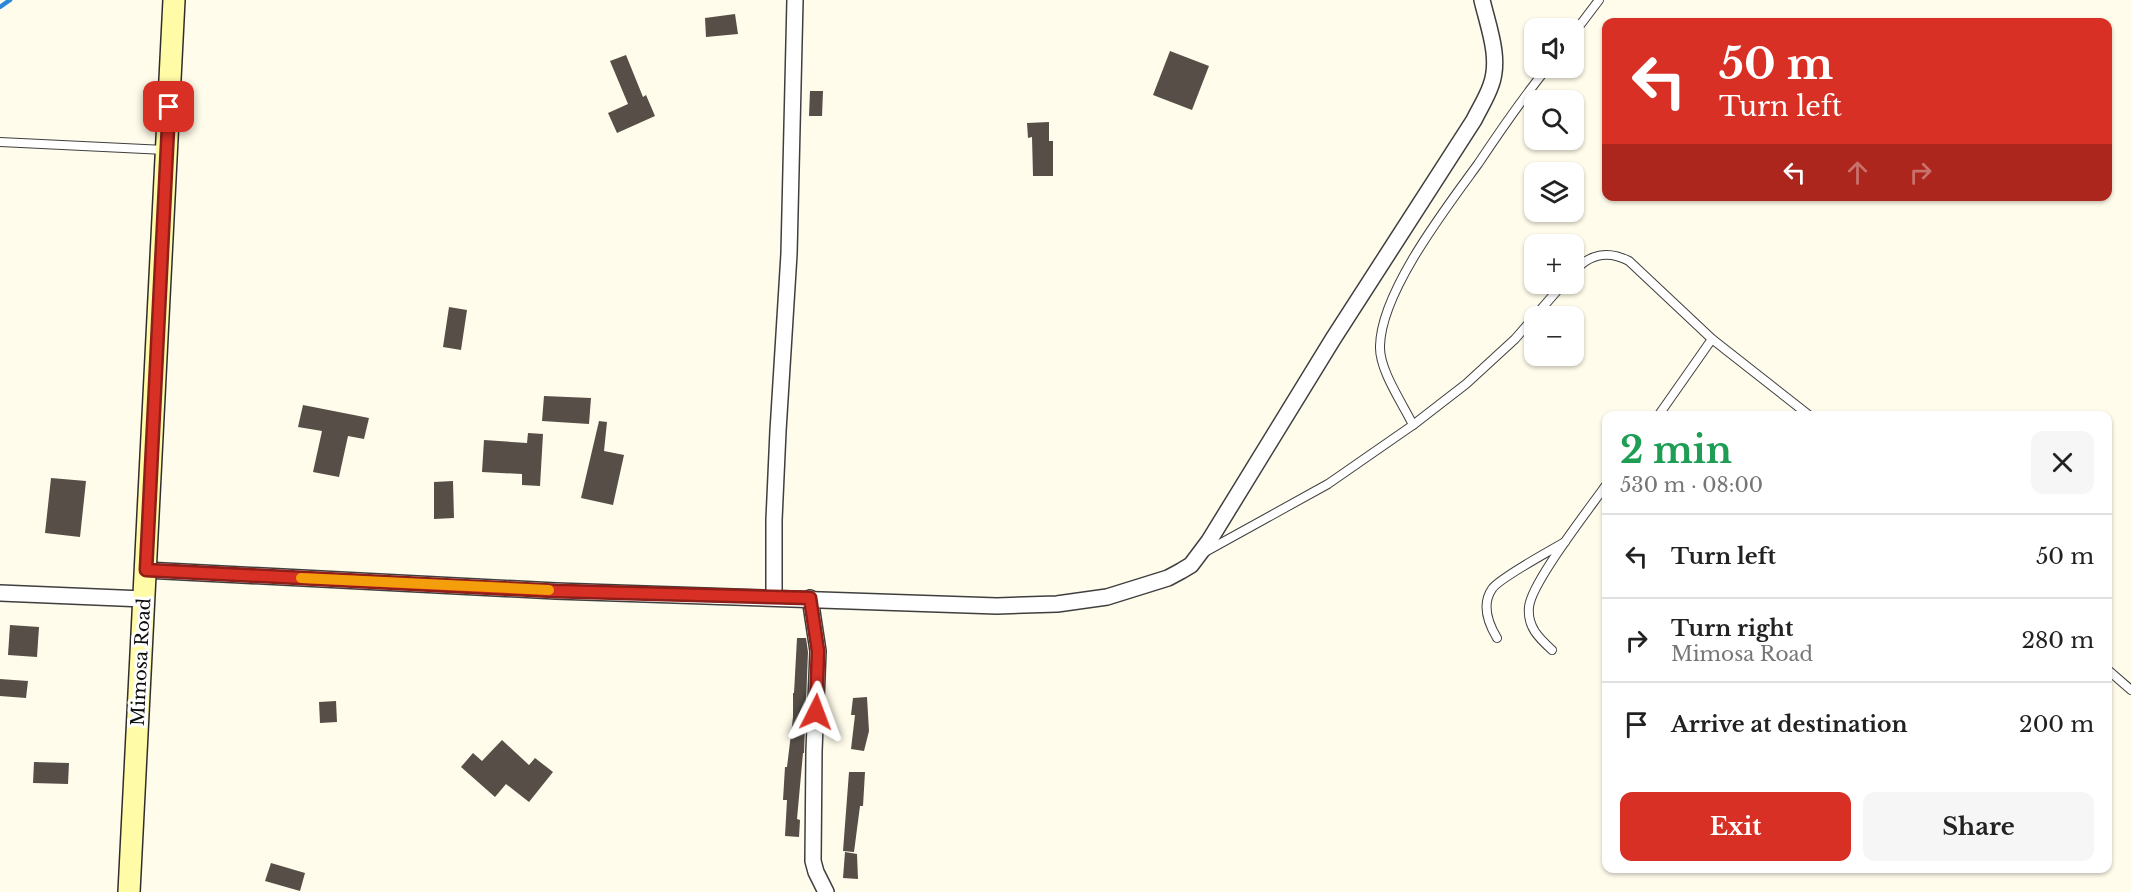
<!DOCTYPE html>
<meta charset="utf-8">
<style>
body{margin:0;font-family:"Libre Baskerville",serif;background:#f6f6f6;color:#222;height:100vh;display:flex;flex-direction:column;font-size:22px;white-space:nowrap}
*{box-sizing:border-box;margin:0}
p{font-size:20px;color:#767676}
.icon{flex:none;width:33px;height:33px;fill:none;stroke:currentColor;stroke-width:2;stroke-linecap:round;stroke-linejoin:round}
.map{position:relative;flex:1;overflow:hidden}
.details{position:absolute;left:1602px;top:411px;width:510px;height:462px;display:flex;flex-direction:column;background:#fff;border-radius:12px;box-shadow:0 2px 4px #0004}
.details>*{flex:none}
.hud{position:absolute;left:1602px;top:18px;width:510px;height:183px;border-radius:12px;box-shadow:0 2px 4px #0004;background:#d93025;color:#fff;overflow:hidden}
.buttons{position:absolute;left:1524px;top:18px;display:grid;gap:12px}
.buttons a{display:grid;place-items:center;width:60px;height:60px;border-radius:12px;background:#fff;box-shadow:0 2px 4px #0004;font-size:30px}
.pin{position:absolute;display:grid;place-items:center;width:51px;height:51px;color:#fff;margin:-26px;border-radius:12px;box-shadow:0 3px 9px #0006}
.me{position:absolute;width:66px;margin:-33px;rotate:3deg;stroke-linejoin:round;filter:drop-shadow(0 0 4px #0008)}
.turn{display:flex;align-items:center;gap:21px;height:126px;padding:0 18px;font-size:27px}
.turn .icon{width:78px;height:78px;stroke-width:2.5}
.turn b{display:block;font-size:42px;line-height:51px}
.lanes{display:flex;align-items:center;height:57px;padding:0 18px;background:#0003;justify-content:center;gap:30px;direction:ltr}
.lanes .off{opacity:.35}
.round{display:grid;place-items:center;flex:none;width:63px;height:63px;border-radius:12px;background:#f6f6f6}
.summary{display:flex;align-items:center;justify-content:space-between;height:102px;padding:0 18px}
h1{font-size:36px;font-weight:700;line-height:45px;color:#1e9e55}
.button{display:flex;gap:12px;margin-top:auto;padding:12px 18px}
.button a{flex:1;height:69px;border-radius:12px;background:#d93025;color:#fff;font-size:24px;font-weight:700;line-height:69px;text-align:center}
.button a+a{background:#f6f6f6;color:#222}
ul{padding:0;list-style:none}
li{display:flex;align-items:center;gap:18px;height:84px;padding:0 18px;border-top:2px solid #e0e0e0}
li div{flex:1}
li b{display:block;font-size:22px}
li em{font-style:normal}
.map>svg:first-child{display:block}
.lines{fill:none;stroke-linecap:round;stroke-linejoin:round}
.stream{stroke:#2a88da;stroke-width:4.5}
.building{fill:#564e47}
.lane-casing{stroke:#3f3f3f;stroke-width:10}
.street-casing{stroke:#3f3f3f;stroke-width:18}
.secondary-casing{stroke:#2e2e2e;stroke-width:24}
.lane{stroke:#fff;stroke-width:8}
.street{stroke:#fff;stroke-width:15}
.secondary{stroke:#fffba6;stroke-width:21}
.route-casing{stroke:#8d1f18;stroke-width:15}
.route{stroke:#d93025;stroke-width:10}
.slow{stroke:#f59e0b;stroke-width:10}
.labels{text-anchor:middle;stroke-width:6;stroke-linejoin:round;paint-order:stroke}
.street-label{font-size:18px;fill:#0c0c0c;stroke:#fff}
</style>
<div class="map">
<svg width="2131" height="892" viewBox="0 0 2131 892">
<rect width="100%" height="100%" fill="#fffceb"/>
<g class="lines">
<polyline class="stream" points="0,7 10,0"/>
</g>
<g class="building">
<polygon points="735,14 738,34 706,37 705,18"/>
<polygon points="1170,51 1209,66 1192,110 1153,95"/>
<polygon points="626,55 643,97 646,95 655,116 617,133 608,113 628,104 610,61"/>
<polygon points="810,91 823,91 822,116 809,116"/>
<polygon points="1049,122 1049,141 1053,141 1053,176 1033,176 1032,137 1028,138 1027,123"/>
<polygon points="449,307 467,310 461,350 443,347"/>
<polygon points="544,396 591,398 589,424 542,421"/>
<polygon points="303,405 369,418 364,439 348,436 339,477 313,472 322,431 298,427"/>
<polygon points="599,421 607,422 604,451 624,455 613,505 581,498"/>
<polygon points="528,433 543,434 540,486 522,485 522,474 482,472 484,440 527,443"/>
<polygon points="51,478 86,481 80,537 45,533"/>
<polygon points="453,481 454,518 434,519 434,482"/>
<polygon points="10,625 39,627 37,657 8,655"/>
<polygon points="797,638 806,638 808,652 804,753 803,753 797,819 800,820 799,837 785,836 787,800 783,800 785,767 787,767 793,717 793,693 794,693"/>
<polygon points="0,679 28,681 26,698 0,696"/>
<polygon points="867,697 869,731 864,751 851,749 855,715 851,715 853,698"/>
<polygon points="336,701 337,722 320,723 319,702"/>
<polygon points="502,740 529,765 535,758 553,772 529,802 506,784 495,797 461,767 473,753 482,761"/>
<polygon points="34,762 69,763 68,784 33,783"/>
<polygon points="849,772 865,772 863,806 860,806 854,852 843,851"/>
<polygon points="845,852 857,854 858,879 843,878"/>
<polygon points="271,863 305,873 300,891 265,881"/>
</g>
<g class="lines">
<g class="lane-casing">
<g id="lane">
<polyline points="1574,33 1599,0"/>
<polyline points="0,142 165,150"/>
<path d="M1574 272C1589 254 1608 250 1629 261L1712 339 1810 416"/>
<polyline points="1658,416 1712,339"/>
<path d="M1413 425C1403 404 1379 370 1380 346 1381 292 1446 208 1478 164 1500 131 1522 99 1547 68"/>
<polyline points="1205,552 1328,484 1413,425 1466,384 1515,339 1563,284"/>
<path d="M1497 638C1488 623 1481 605 1492 589 1498 579 1551 550 1565 542"/>
<path d="M1552 650C1539 638 1527 627 1529 607 1531 583 1590 508 1606 485"/>
<polyline points="2108,670 2131,690"/>
</g>
</g>
<g class="street-casing">
<g id="street">
<path d="M145 570 556 591 997 606 1057 604 1107 597 1168 578 1181 571 1191 565 1209 541 1333 339 1474 120C1480 108 1487 97 1491 85 1501 58 1488 26 1482 0"/>
<polyline points="0,593 144,599"/>
<polyline points="774,597 774,520 778,431 789,254 795,0"/>
<polyline points="810,598 818,651 814,751 813,861 816,872 826,892"/>
</g>
</g>
<g class="secondary-casing">
<polyline id="secondary" points="129,892 174,0"/>
</g>
<use href="#lane" class="lane"/>
<use href="#street" class="street"/>
<use href="#secondary" class="secondary"/>
</g>
<g class="lines">
<g class="route-casing">
<polyline id="route" points="169,107 146,570 556,591 810,598 818,651 816,712"/>
</g>
<use href="#route" class="route"/>
<polyline class="slow" points="301,578 549,590"/>
</g>
<g class="labels">
<g class="street-label">
<text transform="translate(141 662) rotate(-87)" y="6">Mimosa Road</text>
</g>
</g>
</svg>
<div class="buttons">
<a><svg class="icon" aria-label="sound" viewBox="0 0 24 24"><path d="M4 9h4l5-4v14l-5-4H4zM17 9q2 3 0 6"/></svg></a>
<a><svg class="icon" aria-label="search" viewBox="0 0 24 24"><circle cx="10" cy="10" r="6"/><path d="M15 15l6 6"/></svg></a>
<a><svg class="icon" aria-label="layers" viewBox="0 0 24 24"><path d="M12 4l9 5-9 5-9-5zM3 14l9 5 9-5"/></svg></a>
<a>+</a>
<a>−</a>
</div>
<div class="pin" style="left:169px;top:107px;background:#d93025"><svg class="icon" aria-label="arrive" viewBox="0 0 24 24"><path d="M6 21V4h12l-3 4 3 4H6"/></svg></div>
<svg class="me" style="left:816px;top:712px" viewBox="-20 -20 40 40"><path d="M0-17L14 15 0 8-14 15z" fill="#d93025" stroke="#fff" stroke-width="4"/></svg>
<div class="hud">
<div class="turn"><svg class="icon" aria-label="left" viewBox="0 0 24 24"><path d="M17 20v-9H6M10 6l-5 5 5 5"/></svg><div><b>50 m</b>Turn left</div></div>
<div class="lanes"><svg class="icon" aria-label="left" viewBox="0 0 24 24"><path d="M17 20v-9H6M10 6l-5 5 5 5"/></svg><svg class="icon off" aria-label="ahead" viewBox="0 0 24 24"><path d="M12 20V5M6 11l6-6 6 6"/></svg><svg class="icon off" aria-label="right" viewBox="0 0 24 24"><path d="M7 20v-9h11M14 6l5 5-5 5"/></svg></div>
</div>
<section class="details">
<div class="summary"><div><h1>2 min</h1><p>530 m · 08:00</p></div><a class="round"><svg class="icon" aria-label="close" viewBox="0 0 24 24"><path d="M6 6l12 12M18 6L6 18"/></svg></a></div>
<ul>
<li><svg class="icon" aria-label="left" viewBox="0 0 24 24"><path d="M17 20v-9H6M10 6l-5 5 5 5"/></svg><div><b>Turn left</b></div><em>50 m</em></li>
<li><svg class="icon" aria-label="right" viewBox="0 0 24 24"><path d="M7 20v-9h11M14 6l5 5-5 5"/></svg><div><b>Turn right</b><p>Mimosa Road</p></div><em>280 m</em></li>
<li><svg class="icon" aria-label="arrive" viewBox="0 0 24 24"><path d="M6 21V4h12l-3 4 3 4H6"/></svg><div><b>Arrive at destination</b></div><em>200 m</em></li>
</ul>
<div class="button"><a>Exit</a><a>Share</a></div>
</section>
</div>
